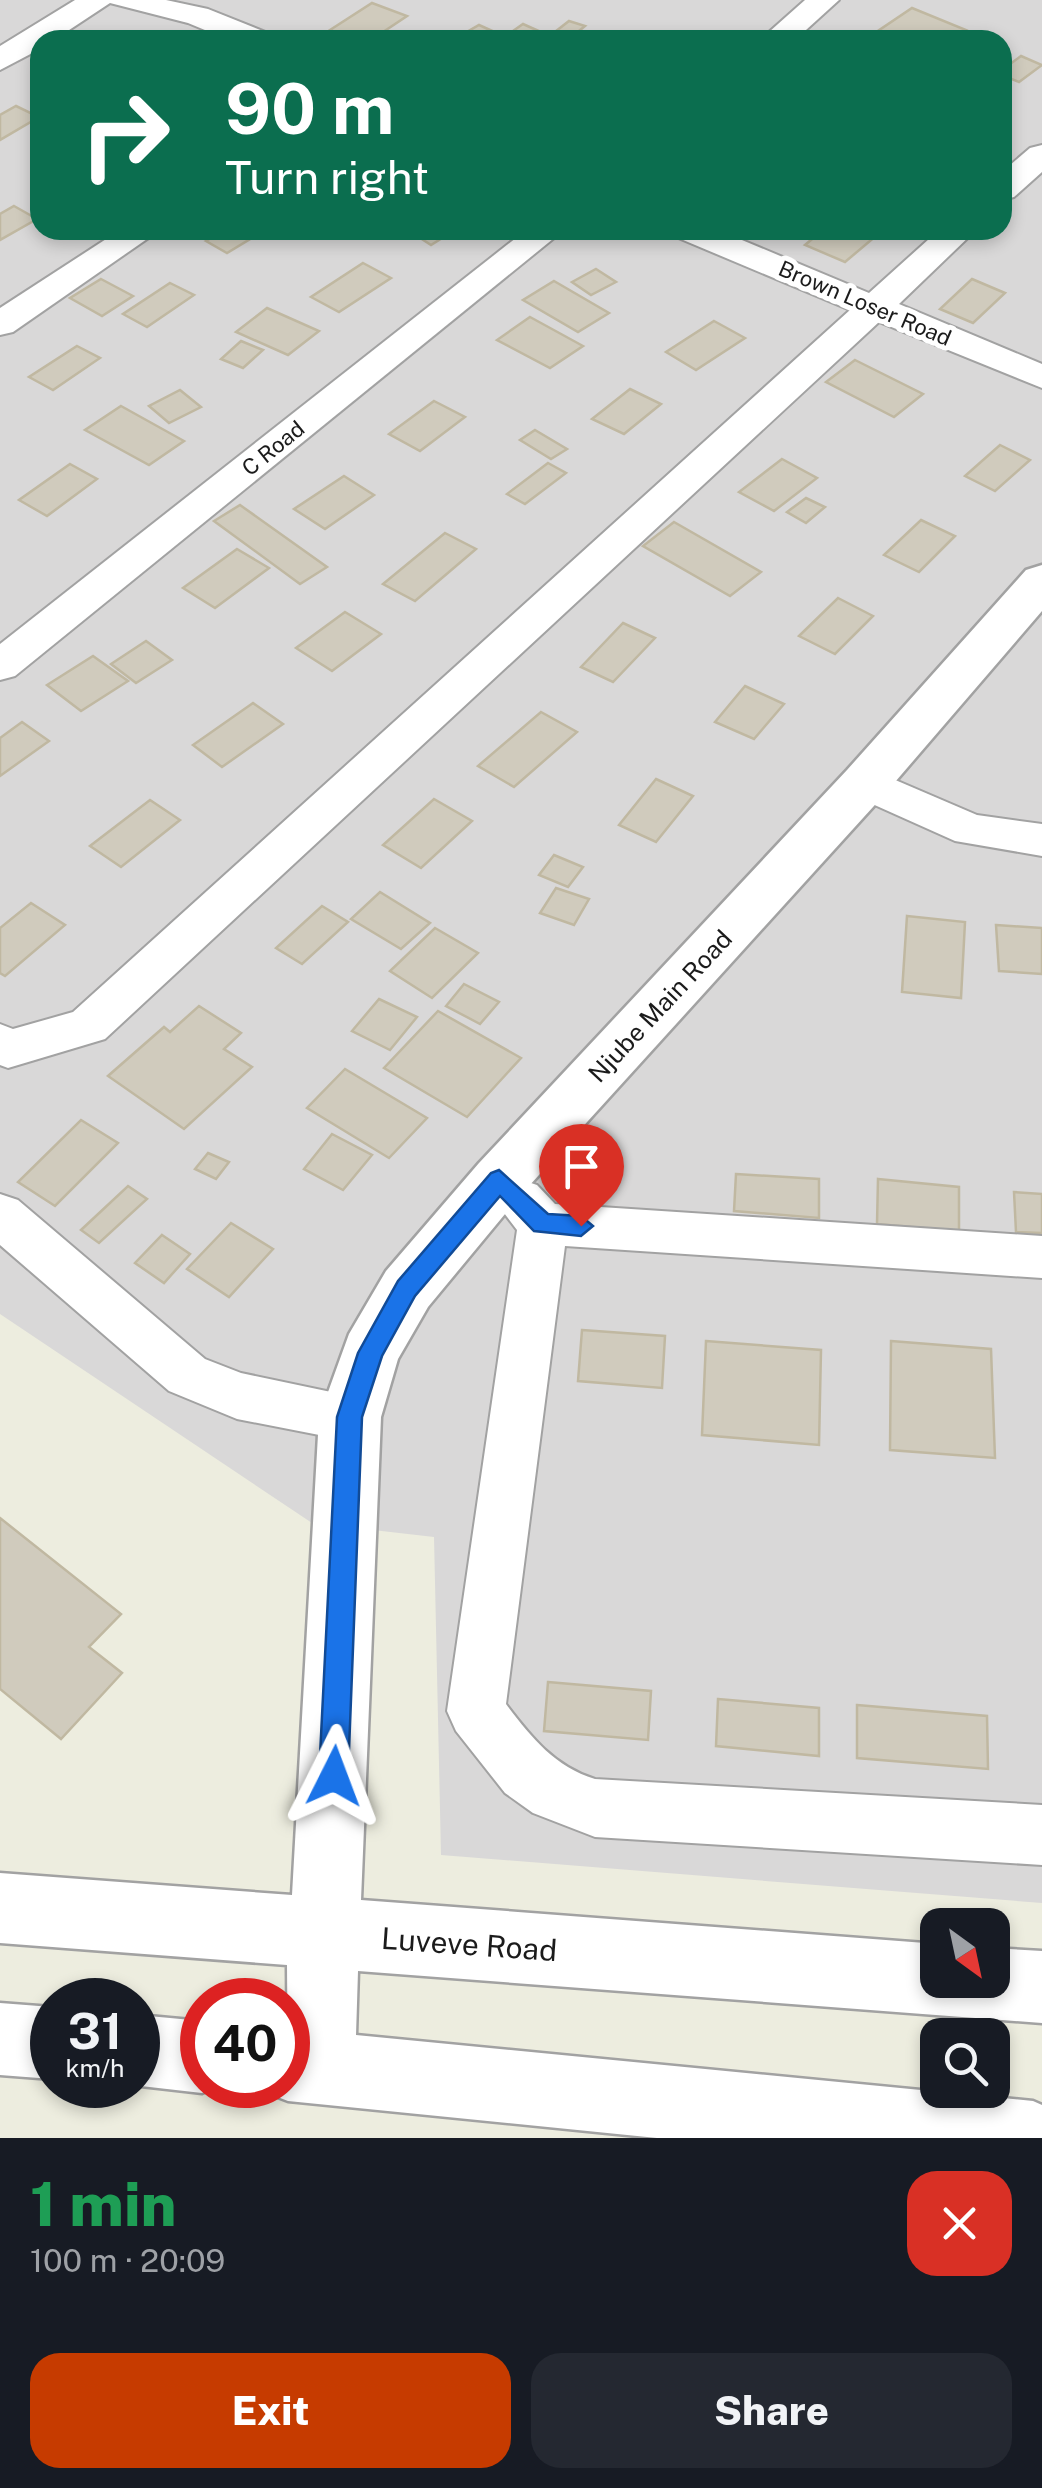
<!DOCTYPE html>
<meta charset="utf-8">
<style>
body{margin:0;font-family:"Public Sans",sans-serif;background:#242831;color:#f1f3f6;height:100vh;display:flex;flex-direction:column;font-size:38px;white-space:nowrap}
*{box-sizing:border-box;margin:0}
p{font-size:32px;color:#9ea1a6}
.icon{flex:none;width:55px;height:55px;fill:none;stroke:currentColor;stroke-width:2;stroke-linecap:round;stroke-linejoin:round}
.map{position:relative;height:2138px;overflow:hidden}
.panel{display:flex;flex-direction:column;background:#171b24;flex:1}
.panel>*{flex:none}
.hud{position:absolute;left:30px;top:30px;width:982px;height:210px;border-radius:30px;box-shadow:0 5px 15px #0003;background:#0b6e4f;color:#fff;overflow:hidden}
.needle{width:65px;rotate:147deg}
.controls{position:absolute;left:920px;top:1908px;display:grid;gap:20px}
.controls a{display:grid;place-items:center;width:90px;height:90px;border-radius:20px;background:#171b24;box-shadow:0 5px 15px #0003;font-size:50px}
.speed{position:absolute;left:30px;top:1978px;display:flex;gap:20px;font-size:50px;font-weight:700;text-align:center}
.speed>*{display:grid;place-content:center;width:130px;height:130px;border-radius:50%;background:#171b24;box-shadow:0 5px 15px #0003;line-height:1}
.speed small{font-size:25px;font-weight:400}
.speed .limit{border:15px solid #d22;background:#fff;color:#111}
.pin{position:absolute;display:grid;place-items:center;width:85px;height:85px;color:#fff;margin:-102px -42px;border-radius:50% 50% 50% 0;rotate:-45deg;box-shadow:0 0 10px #0007}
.pin .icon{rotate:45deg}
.me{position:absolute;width:110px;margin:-55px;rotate:3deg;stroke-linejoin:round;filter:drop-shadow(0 0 8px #0008)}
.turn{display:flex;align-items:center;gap:35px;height:210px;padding:0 30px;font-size:45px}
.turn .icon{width:130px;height:130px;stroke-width:2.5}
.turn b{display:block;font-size:70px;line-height:85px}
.round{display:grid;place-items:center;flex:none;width:105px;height:105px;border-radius:30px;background:#242831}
.head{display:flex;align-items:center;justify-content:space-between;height:170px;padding:0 30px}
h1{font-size:60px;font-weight:800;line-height:75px;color:#1e9e55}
.cta{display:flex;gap:20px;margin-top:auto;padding:20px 30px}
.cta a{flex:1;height:115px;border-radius:30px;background:#c63b00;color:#fff;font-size:40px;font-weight:800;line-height:115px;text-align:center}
.cta a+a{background:#242831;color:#f1f3f6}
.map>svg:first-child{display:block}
.residential{fill:#d9d8d8;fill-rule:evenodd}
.building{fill:#d0cbbd;stroke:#c0b8a1;stroke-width:2.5}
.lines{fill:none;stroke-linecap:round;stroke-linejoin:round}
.minor-casing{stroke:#a2a2a2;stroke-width:4}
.tertiary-casing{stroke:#a2a2a2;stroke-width:5}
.minor{fill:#fff;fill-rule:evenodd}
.tertiary{fill:#fff;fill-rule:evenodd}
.route{fill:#1a73e8;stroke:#114b97;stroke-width:2.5}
.labels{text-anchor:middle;stroke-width:10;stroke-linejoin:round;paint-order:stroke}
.far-street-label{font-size:22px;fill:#1b1b1b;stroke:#fff}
.street-label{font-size:25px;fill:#1b1b1b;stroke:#fff}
.near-street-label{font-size:30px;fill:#1b1b1b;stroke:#fff}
</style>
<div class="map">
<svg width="1042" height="2138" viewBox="0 0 1042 2138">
<rect width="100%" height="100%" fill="#ededdf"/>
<path class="residential" d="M0 0H1042V1903L441 1855 434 1537 312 1523 0 1314ZM40 40H1002V230H40Z"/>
<g class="building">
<polygon points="372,3 407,16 371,40 353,40 330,30"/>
<polygon points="912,8 966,30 952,40 869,37"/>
<polygon points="569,21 585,26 568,40 551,35"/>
<polygon points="523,24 541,32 529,40 500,40"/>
<polygon points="479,25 499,34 489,40 453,40"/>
<polygon points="1021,56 1042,65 1019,82 1002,75 1002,70"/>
<polygon points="16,106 39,117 0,140 0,115"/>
<polygon points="14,206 37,219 0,240 0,214"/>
<polygon points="225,230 265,230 227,253 206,241"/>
<polygon points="408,230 455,230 431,245"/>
<polygon points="823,230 883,230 845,262 805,245"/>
<polygon points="363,263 391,278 339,312 311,297"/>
<polygon points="596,269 616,282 591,295 572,282"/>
<polygon points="101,279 133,296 102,316 70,298"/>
<polygon points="972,279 1005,293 973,323 940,309"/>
<polygon points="554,281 609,313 578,332 523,300"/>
<polygon points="170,283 194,295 147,327 123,314"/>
<polygon points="267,308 319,331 288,355 236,332"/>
<polygon points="530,317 583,346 550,368 497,340"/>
<polygon points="714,321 745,338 696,370 666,352"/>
<polygon points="241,341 263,350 243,368 221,359"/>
<polygon points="77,346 100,358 53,390 29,377"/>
<polygon points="855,360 923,394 894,417 826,382"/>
<polygon points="630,389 661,404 624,434 592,419"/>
<polygon points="180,390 201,407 169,423 149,406"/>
<polygon points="434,401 465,417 420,451 389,434"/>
<polygon points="121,406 184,441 149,465 85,430"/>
<polygon points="535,430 567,449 551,459 520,440"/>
<polygon points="1000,445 1030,460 995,491 965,476"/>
<polygon points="782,459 817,478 774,511 739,492"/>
<polygon points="548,463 566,473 525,504 507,494"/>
<polygon points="70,464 97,479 47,516 19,500"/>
<polygon points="344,476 374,495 325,529 294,509"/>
<polygon points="806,498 825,507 806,523 787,512"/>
<polygon points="240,505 327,567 300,584 214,521"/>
<polygon points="921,520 955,536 919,572 884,555"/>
<polygon points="674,522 761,572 730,596 643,546"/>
<polygon points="445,533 476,549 415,601 383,584"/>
<polygon points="237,549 269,568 215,608 183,588"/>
<polygon points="838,598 873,616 835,654 799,636"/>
<polygon points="345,612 381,634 332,671 296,648"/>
<polygon points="623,623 655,638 613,682 581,667"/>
<polygon points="146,641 172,660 136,683 111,664"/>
<polygon points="93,656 128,681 81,711 47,685"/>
<polygon points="745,686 784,704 754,739 715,722"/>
<polygon points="253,703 283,724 222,767 193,745"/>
<polygon points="541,712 577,732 514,787 478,766"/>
<polygon points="22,722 49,741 0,776 0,738"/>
<polygon points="656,779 693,796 656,842 619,825"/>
<polygon points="434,799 472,821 421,868 383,845"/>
<polygon points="150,800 180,820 121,867 90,846"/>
<polygon points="554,855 583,867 568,887 539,875"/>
<polygon points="556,888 589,899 574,925 540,913"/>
<polygon points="380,892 430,923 401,949 351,919"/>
<polygon points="31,903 65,925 5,976 0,973 0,928"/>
<polygon points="322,906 348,922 302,964 276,948"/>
<polygon points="907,916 965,922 961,998 902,992"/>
<polygon points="996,925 1042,928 1042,974 999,971"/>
<polygon points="435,928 478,953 432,998 390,971"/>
<polygon points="464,984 499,1002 480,1024 446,1006"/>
<polygon points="379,999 417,1017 390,1050 352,1031"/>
<polygon points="199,1006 241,1033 224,1049 252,1067 184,1129 108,1076 164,1027 170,1032"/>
<polygon points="438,1011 521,1058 467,1117 384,1068"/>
<polygon points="345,1069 427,1118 389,1158 307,1108"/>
<polygon points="81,1120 118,1143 55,1206 18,1182"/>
<polygon points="332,1134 372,1155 343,1190 304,1169"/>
<polygon points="208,1153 229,1162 216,1179 195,1169"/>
<polygon points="736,1174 819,1179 819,1218 734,1211"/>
<polygon points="878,1179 959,1187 959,1231 877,1224"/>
<polygon points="128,1186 147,1199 99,1243 81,1230"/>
<polygon points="1014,1192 1042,1194 1042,1233 1016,1232"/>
<polygon points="231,1223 273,1249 229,1297 187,1269"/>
<polygon points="162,1235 190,1254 164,1283 135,1263"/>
<polygon points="582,1330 665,1336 662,1388 578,1381"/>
<polygon points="706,1341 821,1350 819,1445 702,1435"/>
<polygon points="891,1341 991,1349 995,1458 890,1450"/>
<polygon points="0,1518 121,1614 89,1647 122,1673 61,1739 0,1689"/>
<polygon points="548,1682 651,1691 648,1740 544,1731"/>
<polygon points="718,1699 819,1708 819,1756 716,1746"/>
<polygon points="857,1705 987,1716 988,1769 857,1758"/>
</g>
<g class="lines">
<g class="minor-casing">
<g id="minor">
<polygon points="75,0 166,0 208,9 268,33 273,40 229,40 188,23 110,3 54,40 40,40 40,49 0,70 0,46"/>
<polygon points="805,0 839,0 795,40 760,40"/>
<polygon points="1042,145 1042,172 1014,197 1002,200 1002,172 1030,148"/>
<polygon points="120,230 160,230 13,332 0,335 0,308"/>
<polygon points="526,230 564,230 15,676 0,680 0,644"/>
<polygon points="671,230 718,230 869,293 939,230 976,230 899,304 1042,364 1042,388 879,322 105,1039 8,1068 0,1065 0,1024 13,1029 73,1012 850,310 676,237"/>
<polygon points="865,767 977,815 1042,824 1042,856 955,841 850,794 843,783 850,772"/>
<path d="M519 1179 537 1185 555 1204 1042 1236V1278L565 1246 506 1704C531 1737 554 1766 595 1779L1042 1805V1865L595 1837 533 1813 505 1793 456 1731 447 1711 517 1230 494 1200 501 1185Z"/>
<polygon points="0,1194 18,1200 205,1359 241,1373 369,1400 376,1417 369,1434 350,1441 237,1419 169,1391 0,1245"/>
</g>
</g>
<g class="tertiary-casing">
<g id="tertiary">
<polygon points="1042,565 1042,611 883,796 519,1197 428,1307 398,1359 381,1417 361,1900 938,1944 938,1980 992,1980 992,1948 1042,1951 1042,2023 358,1971 356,2035 1033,2101 1042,2105 1042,2138 657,2138 288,2101 262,2091 260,2085 288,2085 287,1965 0,1943 0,1873 292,1895 319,1417 349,1334 386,1271 479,1163 847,770 1026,570"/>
<polygon points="0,2003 52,2007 52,2079 0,2075"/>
<polygon points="138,2015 202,2021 202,2085 222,2085 202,2093 132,2085 138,2085"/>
</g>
</g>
<use href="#minor" class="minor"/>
<use href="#tertiary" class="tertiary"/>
</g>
<polygon class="route" points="499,1170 548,1214 581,1216 593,1226 581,1236 534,1231 500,1196 415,1296 382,1356 362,1417 348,1776 343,1785 334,1789 324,1785 319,1776 337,1417 358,1353 398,1281 491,1173"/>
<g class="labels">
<g class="far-street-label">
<text transform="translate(865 303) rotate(23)" y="8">Brown Loser Road</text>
<text transform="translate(273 448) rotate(-39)" y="8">C Road</text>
</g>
<g class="street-label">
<text transform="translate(660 1006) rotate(-47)" y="9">Njube Main Road</text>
</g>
<g class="near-street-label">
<text transform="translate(469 1945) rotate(4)" y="10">Luveve Road</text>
</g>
</g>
</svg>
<div class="controls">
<a><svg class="needle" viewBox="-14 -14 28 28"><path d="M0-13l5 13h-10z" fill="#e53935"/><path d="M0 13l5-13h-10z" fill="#9ea1a6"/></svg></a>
<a><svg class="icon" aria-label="search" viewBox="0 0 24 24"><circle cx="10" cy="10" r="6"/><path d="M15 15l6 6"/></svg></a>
</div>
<div class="speed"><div>31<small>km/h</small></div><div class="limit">40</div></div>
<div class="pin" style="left:581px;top:1226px;background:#d93025"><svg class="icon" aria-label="arrive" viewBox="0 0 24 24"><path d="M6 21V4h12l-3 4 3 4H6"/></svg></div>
<svg class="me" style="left:334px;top:1776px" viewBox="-20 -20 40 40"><path d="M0-17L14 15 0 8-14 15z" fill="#1a73e8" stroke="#fff" stroke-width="4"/></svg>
<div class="hud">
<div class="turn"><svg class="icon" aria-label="right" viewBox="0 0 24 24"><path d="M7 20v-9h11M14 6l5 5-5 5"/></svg><div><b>90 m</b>Turn right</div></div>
</div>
</div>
<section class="panel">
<div class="head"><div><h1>1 min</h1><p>100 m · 20:09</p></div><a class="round" style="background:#d93025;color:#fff"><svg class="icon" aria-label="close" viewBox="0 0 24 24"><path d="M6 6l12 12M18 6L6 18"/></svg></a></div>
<div class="cta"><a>Exit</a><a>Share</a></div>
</section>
